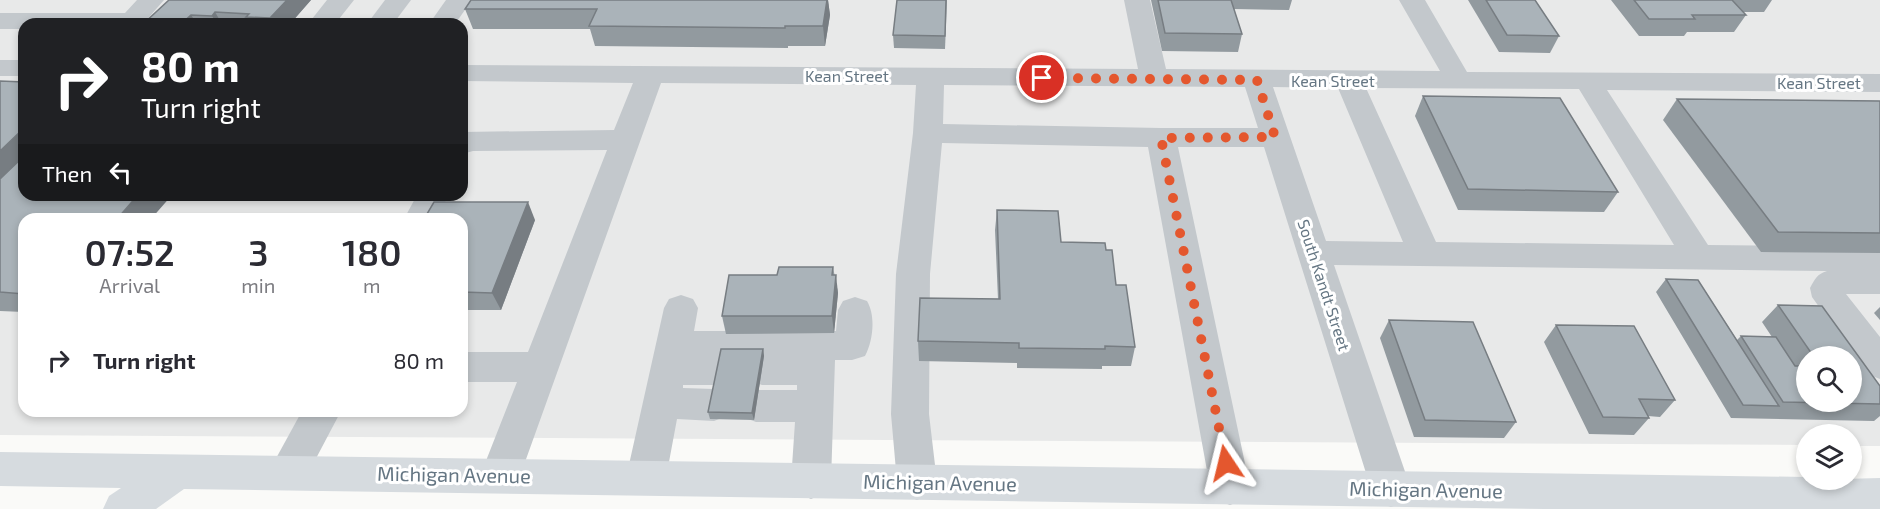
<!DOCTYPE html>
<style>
body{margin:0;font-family:"Exo 2",sans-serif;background:#f7f7f7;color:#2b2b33;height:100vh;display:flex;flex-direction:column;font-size:22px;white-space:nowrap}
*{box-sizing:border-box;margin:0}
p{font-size:20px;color:#7c7c81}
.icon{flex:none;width:33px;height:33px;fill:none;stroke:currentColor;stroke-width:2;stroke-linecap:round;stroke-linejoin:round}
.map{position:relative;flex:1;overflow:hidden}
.details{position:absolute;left:18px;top:213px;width:450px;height:204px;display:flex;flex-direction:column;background:#fff;border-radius:18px;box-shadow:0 3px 9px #0003}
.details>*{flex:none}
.top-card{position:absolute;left:18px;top:18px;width:450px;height:183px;border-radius:18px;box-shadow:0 3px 9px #0003;background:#202124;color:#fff;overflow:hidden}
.fabs{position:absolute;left:1796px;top:346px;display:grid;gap:12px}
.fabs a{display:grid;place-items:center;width:66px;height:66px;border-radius:50%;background:#fff;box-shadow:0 3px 9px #0003;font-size:30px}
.pin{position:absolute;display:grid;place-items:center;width:51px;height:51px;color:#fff;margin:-26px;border:3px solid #fff;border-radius:50%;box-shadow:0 2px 6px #0007}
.me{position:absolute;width:66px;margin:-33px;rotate:350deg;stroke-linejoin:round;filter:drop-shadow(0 0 4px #0008)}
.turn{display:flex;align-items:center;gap:21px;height:126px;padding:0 24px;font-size:27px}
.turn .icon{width:78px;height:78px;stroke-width:2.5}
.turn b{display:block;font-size:42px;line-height:51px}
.then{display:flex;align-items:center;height:57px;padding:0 24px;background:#0003;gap:12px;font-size:22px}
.eta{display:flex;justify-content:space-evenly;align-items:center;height:102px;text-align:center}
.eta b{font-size:36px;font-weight:600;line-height:42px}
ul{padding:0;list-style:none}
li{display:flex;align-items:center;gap:18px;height:90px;padding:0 24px}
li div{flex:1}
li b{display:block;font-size:22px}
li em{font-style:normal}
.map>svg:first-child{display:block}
.built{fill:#e8e9e9;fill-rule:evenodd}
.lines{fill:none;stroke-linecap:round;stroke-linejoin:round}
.minor{fill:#c3c8cc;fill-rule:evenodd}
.major{fill:#d6dbdf;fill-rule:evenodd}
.wall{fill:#929a9f;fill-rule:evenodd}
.shaded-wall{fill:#777d82}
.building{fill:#aab3b9;stroke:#777d82;stroke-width:1.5}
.route{stroke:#e4572e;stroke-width:10;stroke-dasharray:0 18}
.labels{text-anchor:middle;stroke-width:6;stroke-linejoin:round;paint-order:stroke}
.street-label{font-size:16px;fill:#657683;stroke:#fff}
.near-street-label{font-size:20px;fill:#657683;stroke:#fff}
</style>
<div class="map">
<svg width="1880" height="509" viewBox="0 0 1880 509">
<rect width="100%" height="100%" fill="#fafaf8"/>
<path class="built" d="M0 0H1880V446H1851V435H1806V445L0 435ZM24 24H462V195H24ZM24 219H462V411H24ZM1806 357H1851V402H1806Z"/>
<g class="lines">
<g class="minor">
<polygon points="137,0 164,0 143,24 24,24 24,29 0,29 0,13 125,13"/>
<polygon points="327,0 354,0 335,24 308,24"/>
<polygon points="385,0 411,0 393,24 367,24"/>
<polygon points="446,0 472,0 455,24 429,24"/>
<path d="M1124 0H1150L1166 69 1440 71 1399 0H1425L1467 72 1880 74V92L1607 90 1708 245 1880 247V294H1846L1880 337V379L1867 374 1812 297 1810 288C1815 279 1817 274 1827 271L1334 265 1411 489 1405 502 1391 507 1377 502 1371 489 1264 147H1178L1250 487 1244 500 1230 505 1216 500 1210 487 1148 147 942 143 930 274 929 414 937 482 931 494 917 500 903 494 897 482 891 414 896 274 913 133 916 85 661 83 520 476 514 488 500 493 486 488 480 476 517 382H462V352H528L607 150 473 151 462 154V132L614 130 633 83 462 81V65L1138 69ZM944 85 1245 87 1258 128H1161L943 124ZM1273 87 1338 88 1403 242 1326 241ZM1366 88 1579 89 1674 245 1436 242Z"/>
<rect x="0" y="60" width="24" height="16"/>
<polygon points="417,195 449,195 436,219 404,219"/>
<path d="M681 295 693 299 698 308 694 331H836L838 310 843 301 855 297 867 301C876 316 873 341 865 356L852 360H835L831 481 825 493 811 499 797 493 791 481 795 422H756L743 417 737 406 743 395 756 390H797V385H762L749 380 744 370 750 359H732L738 370 733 380 720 385H683V388L714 389 727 394 733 405 727 416 714 421 677 419 666 478 660 490 646 495 632 490 626 478 664 308 669 299Z"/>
<polygon points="302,411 341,411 302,485 288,490 274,485 268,473"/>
</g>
<polygon class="major" points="0,452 1806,477 1806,480 1880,478 1880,509 1545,509 184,489 156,509 103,509 109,496 121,488 0,486"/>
</g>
<g class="wall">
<polygon points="169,0 311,0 290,24 143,24"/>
<polygon points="471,0 828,0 830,15 825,46 788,46 788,48 595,46 590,29 473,29 465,9"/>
<polygon points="897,0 947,0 945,49 894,48 893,35"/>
<polygon points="1151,0 1292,0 1289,10 1234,9 1242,34 1238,52 1162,51"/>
<polygon points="1468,0 1535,0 1559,36 1550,53 1499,52"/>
<polygon points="1611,0 1772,0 1764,12 1743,12 1746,15 1734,32 1687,32 1684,36 1639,36"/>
<polygon points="0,81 24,219 24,312 0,311"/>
<polygon points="1423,96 1618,192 1604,212 1458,210 1415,116"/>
<polygon points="1677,99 1880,101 1880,253 1761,252 1663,120"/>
<polygon points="997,210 1061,242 1106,250 1135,347 1131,366 1102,366 1102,369 1017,368 1017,363 919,361 918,341 998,299 995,230"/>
<polygon points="462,219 535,220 501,310 462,310"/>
<polygon points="833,267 838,293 834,333 726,334 722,316 777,275"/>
<path d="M1666 279 1698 280 1737 340 1741 336 1772 337 1762 322 1778 305 1822 306 1880 386V416L1874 421 1731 418 1656 292ZM1806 357H1851V402H1806Z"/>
<polygon points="1880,307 1880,320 1874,313"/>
<polygon points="1389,320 1516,422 1504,438 1414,437 1380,338"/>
<polygon points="1556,325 1675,400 1660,417 1648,416 1649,418 1634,435 1589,434 1544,342"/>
<polygon points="763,349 764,356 754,420 710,419 708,412"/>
</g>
<g class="shaded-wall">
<polygon points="287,0 311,0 290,24 274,24 270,18"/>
<polygon points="827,0 828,0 830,15 825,46 823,26"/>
<polygon points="215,12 222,24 217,24 212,16"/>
<polygon points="191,15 197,24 181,24"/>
<polygon points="24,128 24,165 0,189 0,151"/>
<polygon points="138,195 172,195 151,219 117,219"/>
<polygon points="528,202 535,220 501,310 492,293"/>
<polygon points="836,275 838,293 834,333 832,316"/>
<polygon points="763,349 764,356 754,420 752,413"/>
</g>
<g class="building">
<polygon points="169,0 287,0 270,18 246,17 249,14 215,12 212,16 191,15 181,24 143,24"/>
<polygon points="471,0 827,0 823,26 785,26 785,28 589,26 597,9 465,9"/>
<polygon points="897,0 946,0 945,36 893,35"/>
<polygon points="1158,0 1231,0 1242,34 1165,33"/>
<polygon points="1486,0 1535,0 1559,36 1507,35"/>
<polygon points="1634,0 1732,0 1746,15 1692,15 1695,19 1649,19"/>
<polygon points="0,81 24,82 24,128 0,151"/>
<polygon points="1423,96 1560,98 1618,192 1468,189"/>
<polygon points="1677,99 1880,101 1880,233 1778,232"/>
<polygon points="24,156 24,195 138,195 117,219 24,219 24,294 0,292 0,179"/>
<polygon points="434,202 528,202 492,293 462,292 462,219 424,219"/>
<polygon points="997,210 1058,211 1061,242 1105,243 1106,250 1112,250 1116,285 1126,285 1135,347 1105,346 1105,349 1019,348 1019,343 918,341 920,298 1000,299"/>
<polygon points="779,267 833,267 832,275 836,275 832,316 722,316 729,275 777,275"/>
<polygon points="1666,279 1698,280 1779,406 1743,405"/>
<polygon points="1778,305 1822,306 1880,386 1880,404 1783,402 1741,336 1776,337 1795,366 1806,366 1806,402 1851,402 1851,357 1814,357"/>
<polygon points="1389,320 1473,322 1516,422 1425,420"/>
<polygon points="1556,325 1634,326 1675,400 1639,399 1649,418 1603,417"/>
<polygon points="721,349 763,349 752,413 708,412"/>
</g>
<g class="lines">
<polyline class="route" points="1042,78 1257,80 1275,137 1161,138 1226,463"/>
</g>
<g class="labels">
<g class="street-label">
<text x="847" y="82">Kean Street</text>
<text x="1333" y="87">Kean Street</text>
<text x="1819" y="89">Kean Street</text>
<text transform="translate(1324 285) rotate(72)" y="6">South Kandt Street</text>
</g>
<g class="near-street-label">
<text transform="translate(454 475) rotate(1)" y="7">Michigan Avenue</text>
<text transform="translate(940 483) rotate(1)" y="7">Michigan Avenue</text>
<text transform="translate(1426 490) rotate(1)" y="7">Michigan Avenue</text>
</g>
</g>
</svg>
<div class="fabs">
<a><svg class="icon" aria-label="search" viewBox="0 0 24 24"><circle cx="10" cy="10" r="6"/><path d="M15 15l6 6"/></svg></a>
<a><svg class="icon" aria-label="layers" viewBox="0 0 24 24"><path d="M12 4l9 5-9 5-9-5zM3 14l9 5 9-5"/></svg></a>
</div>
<div class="pin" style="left:1042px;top:78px;background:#d93025"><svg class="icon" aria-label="arrive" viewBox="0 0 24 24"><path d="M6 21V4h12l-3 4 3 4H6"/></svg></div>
<svg class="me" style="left:1226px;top:463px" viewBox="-20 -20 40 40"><path d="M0-17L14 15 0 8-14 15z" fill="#e4572e" stroke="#fff" stroke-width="4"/></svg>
<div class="top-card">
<div class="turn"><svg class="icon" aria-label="right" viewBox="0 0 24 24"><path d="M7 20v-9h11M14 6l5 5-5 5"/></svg><div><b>80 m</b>Turn right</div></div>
<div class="then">Then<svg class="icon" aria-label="left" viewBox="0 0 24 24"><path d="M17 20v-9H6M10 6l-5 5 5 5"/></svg></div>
</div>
<section class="details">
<div class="eta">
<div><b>07:52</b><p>Arrival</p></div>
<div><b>3</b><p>min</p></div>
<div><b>180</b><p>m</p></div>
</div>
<ul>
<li><svg class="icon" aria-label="right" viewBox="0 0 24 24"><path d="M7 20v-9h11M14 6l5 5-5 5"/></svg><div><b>Turn right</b></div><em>80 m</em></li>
</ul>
</section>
</div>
